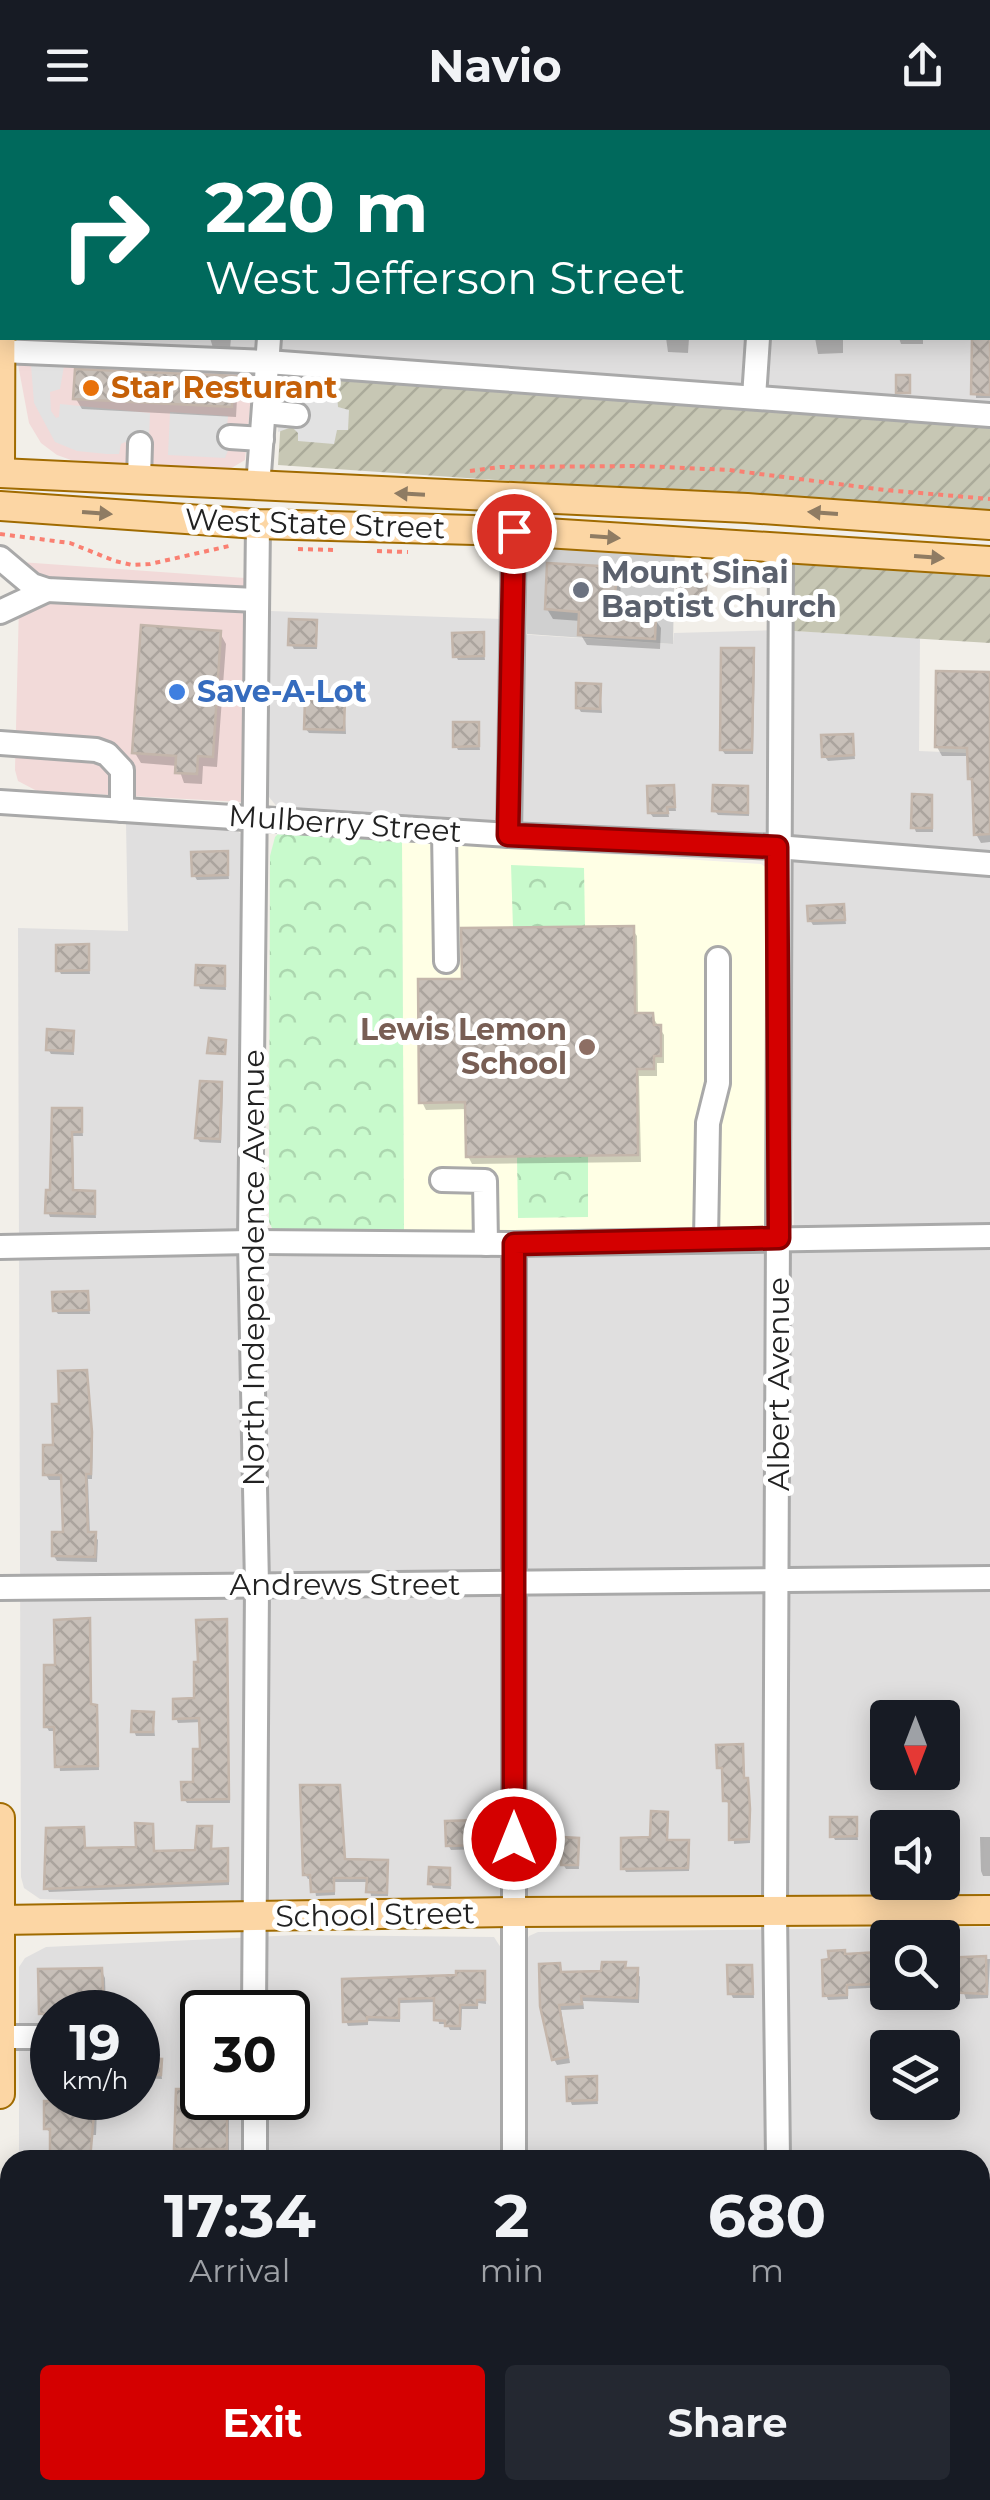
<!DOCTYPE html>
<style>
body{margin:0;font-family:Montserrat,sans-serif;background:#242831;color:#f1f3f6;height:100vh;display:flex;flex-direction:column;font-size:38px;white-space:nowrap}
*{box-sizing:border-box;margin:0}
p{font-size:32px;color:#9ea1a6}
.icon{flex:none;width:55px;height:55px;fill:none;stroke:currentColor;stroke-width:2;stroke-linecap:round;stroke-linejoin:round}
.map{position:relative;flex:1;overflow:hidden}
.panel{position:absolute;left:0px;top:2020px;width:990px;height:350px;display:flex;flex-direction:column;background:#171b24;border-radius:30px 30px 0 0;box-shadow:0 5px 25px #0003}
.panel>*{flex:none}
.banner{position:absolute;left:0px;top:0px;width:990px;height:210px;box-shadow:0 5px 25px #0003;background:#00695c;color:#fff;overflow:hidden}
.needle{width:65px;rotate:180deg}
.tools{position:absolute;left:870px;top:1570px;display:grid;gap:20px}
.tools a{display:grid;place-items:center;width:90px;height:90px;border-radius:10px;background:#171b24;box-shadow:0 5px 25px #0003;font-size:50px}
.speed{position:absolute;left:30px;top:1860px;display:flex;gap:20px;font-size:50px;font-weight:700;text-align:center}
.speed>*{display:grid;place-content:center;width:130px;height:130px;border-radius:50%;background:#171b24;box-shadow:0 5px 25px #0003;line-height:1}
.speed small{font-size:25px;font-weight:400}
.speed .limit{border:5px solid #111;border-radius:15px;background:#fff;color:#111}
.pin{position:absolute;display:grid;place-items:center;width:85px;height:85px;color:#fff;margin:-42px;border:5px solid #fff;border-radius:50%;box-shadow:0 2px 10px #0007}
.me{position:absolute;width:110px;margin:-55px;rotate:0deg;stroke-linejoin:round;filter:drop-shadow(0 0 8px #0008)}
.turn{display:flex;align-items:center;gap:35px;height:210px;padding:0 40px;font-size:45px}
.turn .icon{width:130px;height:130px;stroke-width:2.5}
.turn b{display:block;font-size:70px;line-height:85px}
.eta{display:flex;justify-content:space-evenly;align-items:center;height:170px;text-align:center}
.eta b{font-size:60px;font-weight:700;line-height:70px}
.cta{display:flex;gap:20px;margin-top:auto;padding:20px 40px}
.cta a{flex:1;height:115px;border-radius:10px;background:#d40000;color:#fff;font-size:40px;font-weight:700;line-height:115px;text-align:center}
.cta a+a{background:#242831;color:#f1f3f6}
header{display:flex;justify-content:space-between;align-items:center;height:130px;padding:0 40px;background:#171b24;font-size:45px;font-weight:700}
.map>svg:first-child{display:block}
.residential{fill:#e0dfdf;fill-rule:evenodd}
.commercial{fill:#f2dad9}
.education{fill:#ffffe5}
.religious{fill:#d0d0d0}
.construction{fill:url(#construction-furrows)}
.park{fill:url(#park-crowns)}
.parking{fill:#e2e2e2}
.shadow{fill:#0003}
.building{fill:url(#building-cross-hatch);stroke:#c4b6ab;stroke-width:2.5}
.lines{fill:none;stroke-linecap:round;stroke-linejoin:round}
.minor-casing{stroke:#a9a9a9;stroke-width:28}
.major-casing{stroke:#a06b00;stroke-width:32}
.path{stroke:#fa8072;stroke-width:4;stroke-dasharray:5 5;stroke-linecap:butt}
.minor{stroke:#fff;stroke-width:22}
.major{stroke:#fcd6a4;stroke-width:28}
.oneway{fill:#8f7c63}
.route-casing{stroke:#8a0000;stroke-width:25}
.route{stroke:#d40000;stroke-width:18}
.food-dot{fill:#e8710a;stroke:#fff;stroke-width:4}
.worship-dot{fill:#6b7280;stroke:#fff;stroke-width:4}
.shop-dot{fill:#3f7fe0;stroke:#fff;stroke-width:4}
.education-dot{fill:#8d6e63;stroke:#fff;stroke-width:4}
.labels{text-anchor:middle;stroke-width:10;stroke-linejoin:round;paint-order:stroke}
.food-label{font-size:30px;font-weight:bold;fill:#c56008;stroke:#fff;text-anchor:start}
.street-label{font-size:30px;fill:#222;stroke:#fff}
.worship-label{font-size:30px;font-weight:bold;fill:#5b616d;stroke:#fff;text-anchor:start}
.shop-label{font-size:30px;font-weight:bold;fill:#366cbe;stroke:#fff;text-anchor:start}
.education-label{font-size:30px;font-weight:bold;fill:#785e54;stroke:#fff;text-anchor:end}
</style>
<header><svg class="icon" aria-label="menu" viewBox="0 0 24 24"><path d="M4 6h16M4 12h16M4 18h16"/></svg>Navio<svg class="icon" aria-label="share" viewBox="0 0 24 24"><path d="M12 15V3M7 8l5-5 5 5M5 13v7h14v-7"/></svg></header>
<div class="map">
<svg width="990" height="2370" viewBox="0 0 990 2370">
<defs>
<pattern id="construction-furrows" width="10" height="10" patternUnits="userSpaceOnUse" patternTransform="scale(2.5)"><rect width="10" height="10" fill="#c7c7b4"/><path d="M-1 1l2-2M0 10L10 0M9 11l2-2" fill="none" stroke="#abab9a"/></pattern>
<pattern id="park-crowns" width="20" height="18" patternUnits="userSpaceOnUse" patternTransform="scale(2.5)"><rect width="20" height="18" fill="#c8facc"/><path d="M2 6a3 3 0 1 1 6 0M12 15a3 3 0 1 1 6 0" fill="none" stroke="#acd6af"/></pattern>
<pattern id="building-cross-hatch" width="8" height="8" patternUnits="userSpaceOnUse" patternTransform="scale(2.5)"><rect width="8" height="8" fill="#c7bfb8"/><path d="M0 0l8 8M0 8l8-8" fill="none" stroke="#aba49e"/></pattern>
</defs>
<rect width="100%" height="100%" fill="#f2efe9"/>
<g class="residential">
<polygon points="17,0 990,0 990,286 18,211 18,208 988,208 988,2"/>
<path d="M270 481 502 489V503L673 514 674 503 778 500 920 508 919 621 990 624V1770L280 1777 40 1769 24 1758 21 1747 18 798 128 801 126 693 235 699 246 708 244 1127 794 1120 791 708 278 678 269 667ZM888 1588H942V1642H888ZM888 1698H942V1752H888Z"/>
<path d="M990 1797V2370H524V2360H980V2030H522L525 1814 529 1806 538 1802ZM888 1808H942V1862H888ZM888 1918H942V1972H888Z"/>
<path d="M297 1805 494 1807 503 1821 502 2030H19V1837L25 1828 46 1817ZM52 1882H138V1968H52ZM202 1882H288V1968H202Z"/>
<rect x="18" y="2360" width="484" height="10"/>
</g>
<g class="commercial">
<polygon points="17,229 247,239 253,245 245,330 228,340 71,330 57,325 41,313 29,293"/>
<polygon points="20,432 245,448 246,668 242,672 37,661 18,651 15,640"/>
</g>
<polygon class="education" points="402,711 761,734 767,738 771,747 768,1094 761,1099 404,1101"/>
<polygon class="religious" points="675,408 673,514 527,504 527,414"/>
<g class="construction">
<polygon points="284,243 990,285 990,384 278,335"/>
<polygon points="794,413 990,429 990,513 778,500"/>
</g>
<g class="park">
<polygon points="280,702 402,711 404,1101 280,1103 273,1100 269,1092 270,726 275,707"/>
<polygon points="511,735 584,738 585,797 513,798"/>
<polygon points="588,1026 588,1087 518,1088 517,1027"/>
</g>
<g class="parking">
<polygon points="27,229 51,229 51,235 64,236 60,259 50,262 51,281 56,288 59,287 60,274 150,283 148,329 125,312 121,314 119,324 107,324 77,321 55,312 34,273 31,235"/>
<polygon points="301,262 337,264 338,277 349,280 348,300 337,300 334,314 298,311 298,303 292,297 278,302 280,266 285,272 294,274 299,272"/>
<polygon points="170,282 228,286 227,297 240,300 251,293 247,322 229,318 225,328 168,325"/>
</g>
<g class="shadow">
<polygon points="45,0 98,0 99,1 46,2"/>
<polygon points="203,0 224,0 224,2 202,2"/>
<polygon points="988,187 990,268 976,268 974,208 988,208"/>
<polygon points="210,208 231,208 230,219 213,218"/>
<polygon points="666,208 689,208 688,223 668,222"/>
<polygon points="815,208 843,208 843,223 818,224"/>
<polygon points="899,208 923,208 923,214 901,214"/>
<polygon points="236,248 242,259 242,269 237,269 236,287 82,279 76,269"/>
<polygon points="615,439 621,450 619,486 654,488 661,498 660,519 587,515 581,505 581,491 553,489 547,479"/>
<polygon points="705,446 708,451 705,484 681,482 679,478"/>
<polygon points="315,493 317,519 294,519 291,514"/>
<polygon points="220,503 226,514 217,637 203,636 202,654 184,653 178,636 141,633 135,623"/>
<polygon points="482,504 485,530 458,530 456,526"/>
<polygon points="752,520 755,525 753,624 725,624 722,620"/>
<polygon points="990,544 990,712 981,713 976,704 975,657 970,649 970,626 942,626 937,617"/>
<polygon points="600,556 602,583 581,582 578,577"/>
<polygon points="344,572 346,604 309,603 306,599"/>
<polygon points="477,595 480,620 458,620 456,616"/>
<polygon points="852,606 855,629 828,631 825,627"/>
<polygon points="673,658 676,681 668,681 669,687 653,687 650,683"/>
<polygon points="747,658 749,686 718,685 715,681"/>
<polygon points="931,667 933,702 916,702 914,697"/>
<polygon points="226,724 229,749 197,750 194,745"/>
<polygon points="843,776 846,794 813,795 810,790"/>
<polygon points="632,799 637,806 638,886 652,886 664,905 664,933 657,933 657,946 639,946 641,1032 472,1034 468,1026 468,979 426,980 422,972 464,851"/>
<polygon points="87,817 90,844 61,844 59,840"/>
<polygon points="224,838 226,860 200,859 198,854"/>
<polygon points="72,903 74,925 51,924 48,919"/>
<polygon points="221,954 223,959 221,1013 200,1012 197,1008"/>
<polygon points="80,980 83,1006 73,1006 74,1063 94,1063 96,1088 50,1087 48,1082 52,1063 55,981"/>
<polygon points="87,1164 90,1184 58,1184 55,1180"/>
<polygon points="85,1243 93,1310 92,1349 88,1349 90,1405 94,1405 98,1410 97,1432 57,1431 54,1426 66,1404 64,1350 49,1350 46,1345 56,1317 61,1277"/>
<polygon points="89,1491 92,1577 98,1582 99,1640 60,1641 56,1601 49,1601 46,1596 58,1537"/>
<polygon points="226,1492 230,1673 187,1673 184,1669 196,1654 202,1621 202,1592 178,1593 176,1588 196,1571 201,1535"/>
<polygon points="152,1584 155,1606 136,1606 134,1601"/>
<polygon points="742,1616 745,1651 749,1655 750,1713 734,1714 732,1675 725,1671 725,1642 719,1637"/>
<polygon points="338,1657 346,1731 387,1732 388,1766 371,1766 369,1752 335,1752 335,1765 316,1766 313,1749 308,1749 305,1744"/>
<polygon points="667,1684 668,1712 688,1713 690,1717 689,1741 626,1742 624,1738 653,1710"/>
<polygon points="855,1689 858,1710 835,1710 833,1706"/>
<polygon points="477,1692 480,1719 451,1720 448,1715"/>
<polygon points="151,1696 155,1724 197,1723 211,1699 212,1721 226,1721 229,1725 229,1755 49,1762 47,1758 83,1700 86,1721 138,1719"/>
<polygon points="980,1707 990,1707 990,1746 983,1746 981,1741"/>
<polygon points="577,1710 579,1739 566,1739 563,1734"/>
<polygon points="449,1740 451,1759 433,1758 431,1753"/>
<polygon points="942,1824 949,1824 952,1830 990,1829 988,1868 966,1869 963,1860 942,1860"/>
<polygon points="888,1825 888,1857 848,1859 848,1869 828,1870 826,1865 846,1826"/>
<polygon points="624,1835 627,1840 636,1841 640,1847 639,1873 583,1871 584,1879 561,1880 570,1933 557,1935 554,1929 559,1836 563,1845 604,1844"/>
<polygon points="751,1837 754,1868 733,1868 731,1864"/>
<polygon points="101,1840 105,1848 106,1882 52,1882 52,1891 46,1891 42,1884"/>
<polygon points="484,1844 486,1874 478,1873 478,1879 462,1879 461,1900 450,1900 447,1894 439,1894 436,1872 400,1873 400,1892 368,1891 368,1895 348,1896 346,1891 345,1851"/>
<polygon points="893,1862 916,1862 916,1866 896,1867"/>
<polygon points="160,1931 162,1949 143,1948 141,1944"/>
<polygon points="595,1949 598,1974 572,1975 570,1970"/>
<polygon points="179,1961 202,1962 202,1968 229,1968 229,2022 212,2023 212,2030 194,2030 194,2023 179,2023"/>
<polygon points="93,1974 97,1980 96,2005 92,2005 92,2030 53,2030 53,2004 46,1999"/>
<polygon points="55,2360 87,2360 87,2369 58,2370"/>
</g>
<g class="building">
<polygon points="972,208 990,208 990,265 971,264"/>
<polygon points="75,239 238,246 237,259 232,259 232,277 73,269"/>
<rect x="896" y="245" width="14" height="18"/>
<polygon points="547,433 617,437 614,483 656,485 655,509 578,505 579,482 545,479"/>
<polygon points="679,442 707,444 704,481 676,479"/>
<polygon points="289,489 317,490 316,516 288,515"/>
<polygon points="141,495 221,501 213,627 198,626 197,644 175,643 176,626 132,623"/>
<polygon points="484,502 484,526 453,527 452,503"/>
<polygon points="721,518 754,518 752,620 720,620"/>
<polygon points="936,541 990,542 990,704 974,705 972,649 968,649 967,618 935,617"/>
<polygon points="576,553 601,554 600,579 576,578"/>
<polygon points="305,569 345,570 344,600 304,599"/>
<polygon points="453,592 479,592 479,616 453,617"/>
<polygon points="853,604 854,625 822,627 821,605"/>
<polygon points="674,655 675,677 667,677 668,683 648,683 647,656"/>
<polygon points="713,655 748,656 748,683 712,681"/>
<polygon points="912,664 932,665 932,698 911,698"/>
<polygon points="228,721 228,745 192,746 191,722"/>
<polygon points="844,774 845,790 808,791 807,776"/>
<polygon points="634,796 635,883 653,883 654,895 661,895 661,926 654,926 654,939 637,939 638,1025 466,1027 465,972 419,973 418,849 462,849 461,798"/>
<polygon points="89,814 89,840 56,841 56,815"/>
<polygon points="196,835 225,836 225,856 195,855"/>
<polygon points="47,899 74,901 73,921 46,920"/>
<polygon points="209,908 226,910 225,924 207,923"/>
<polygon points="200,951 222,952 220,1009 195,1008"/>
<polygon points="52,978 82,978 82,1002 72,1002 73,1060 95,1061 95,1084 45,1083 46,1060 50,1060"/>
<polygon points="88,1161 89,1180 53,1181 52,1162"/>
<polygon points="87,1240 92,1302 91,1344 86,1344 88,1402 96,1402 95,1427 52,1426 52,1402 63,1402 61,1345 43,1345 43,1315 53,1315 52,1274 59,1274 58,1241"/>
<polygon points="90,1488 91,1574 97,1575 98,1636 55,1637 54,1597 44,1597 44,1535 55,1535 54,1490"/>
<polygon points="227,1489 229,1669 182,1670 181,1652 193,1652 193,1619 200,1619 199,1588 173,1589 173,1569 194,1568 194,1532 198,1532 196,1490"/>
<polygon points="132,1581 154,1582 153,1602 131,1602"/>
<polygon points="743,1614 744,1648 748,1648 750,1679 749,1709 729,1710 729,1671 723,1671 722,1638 717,1638 716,1615"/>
<polygon points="300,1655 340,1655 345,1729 388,1730 387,1763 366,1762 367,1748 334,1748 334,1761 311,1762 310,1745 303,1745"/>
<polygon points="651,1681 668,1682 667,1710 689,1710 688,1738 621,1739 621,1708 650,1707"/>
<polygon points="830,1687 857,1687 857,1706 830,1707"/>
<polygon points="478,1690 479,1715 446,1716 445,1691"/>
<polygon points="135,1693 153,1694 154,1721 195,1720 197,1696 212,1696 211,1719 228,1718 228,1751 44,1759 46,1698 84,1697 85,1718 136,1717"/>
<polygon points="562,1707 579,1708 578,1735 561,1735"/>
<polygon points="429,1737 450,1738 450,1755 428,1754"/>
<polygon points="845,1820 845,1824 879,1822 881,1854 847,1855 847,1865 823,1866 822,1830 829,1829 828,1821"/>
<polygon points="986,1826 987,1864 942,1862 942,1828"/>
<polygon points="602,1832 626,1832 625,1838 638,1838 637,1868 581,1866 582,1874 559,1875 568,1927 552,1930 540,1876 539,1834 560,1833 561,1842 601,1841"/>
<polygon points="727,1835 752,1835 753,1864 728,1864"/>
<polygon points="102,1838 104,1882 39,1884 38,1839"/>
<polygon points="456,1841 485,1841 485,1870 477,1870 477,1875 460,1875 460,1896 445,1896 445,1891 434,1890 434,1868 399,1869 399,1888 367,1887 367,1891 343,1892 342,1849 456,1845"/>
<polygon points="139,1928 162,1929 161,1945 138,1945"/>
<polygon points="597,1946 597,1970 567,1971 566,1947"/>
<polygon points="176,1959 202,1959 202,1968 227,1968 227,2019 174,2019"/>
<polygon points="44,1971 95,1972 90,2030 50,2030 50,1999 44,1999"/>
</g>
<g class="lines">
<g class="minor-casing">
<g id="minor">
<polyline points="284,2 284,0"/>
<polyline points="449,2 450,0"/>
<polyline points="773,2 773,0"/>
<polyline points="988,143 990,143"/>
<polyline points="0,221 267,232 990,285"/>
<polyline points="754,267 758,208"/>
<polyline points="264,282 297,285"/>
<polyline points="230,307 262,309"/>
<polyline points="139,350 140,314"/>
<polyline points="258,357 269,208"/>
<polyline points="0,428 32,455 47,460 257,470"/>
<polyline points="0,482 47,460"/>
<polyline points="0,613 96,620 107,624 122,640 122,680"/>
<polyline points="0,672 509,705 777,717 990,734"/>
<polyline points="444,701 446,831"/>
<polyline points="509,705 514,401"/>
<polyline points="442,1050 485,1051 486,1114"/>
<polyline points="706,1110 708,993 718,953 718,829"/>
<polyline points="514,1114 514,2030"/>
<polyline points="0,1117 250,1112 514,1114 990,1106"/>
<polyline points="0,1458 990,1448"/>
<polyline points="254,1882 257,1455 250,1112 258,394"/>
<polyline points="0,1907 52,1907"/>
<polyline points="255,1968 255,2030"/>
<polyline points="778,2030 775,1782 781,418"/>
<polyline points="980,2081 990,2081"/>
<polyline points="0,2114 10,2114"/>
<polyline points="258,2360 258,2370"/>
<polyline points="514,2360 514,2370"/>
<polyline points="775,2370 775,2360"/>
</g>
</g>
<g class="major-casing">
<g id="major">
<polyline points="0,338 1,0"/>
<polyline points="0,343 747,378 990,395"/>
<polyline points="0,376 258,394 514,401 990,431"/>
<polyline points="0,1688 0,1964"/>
<polyline points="0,1790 514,1782 990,1780"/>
</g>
</g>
<g class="path">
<polyline points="470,341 500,337 641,336 729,340 885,360 990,369"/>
<polyline points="0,404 70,413 115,431 132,435 150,434 229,416"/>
<polyline points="298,419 333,420"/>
<polyline points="377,421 408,422"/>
</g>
<use href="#minor" class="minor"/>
<use href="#major" class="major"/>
</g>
<defs><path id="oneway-solid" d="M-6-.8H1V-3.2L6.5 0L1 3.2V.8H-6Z" transform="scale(2.5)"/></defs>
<g class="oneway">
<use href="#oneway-solid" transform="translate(410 364) rotate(-177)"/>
<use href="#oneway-solid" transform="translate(97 383) rotate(4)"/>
<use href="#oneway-solid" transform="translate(823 383) rotate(-176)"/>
<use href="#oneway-solid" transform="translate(605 407) rotate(4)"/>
<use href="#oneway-solid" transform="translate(929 427) rotate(4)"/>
</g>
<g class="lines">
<g class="route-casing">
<polyline id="route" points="514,401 508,705 777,717 779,1108 514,1114 514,1709"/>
</g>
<use href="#route" class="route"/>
</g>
<circle class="food-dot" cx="91" cy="258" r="10"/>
<circle class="worship-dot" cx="581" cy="460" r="10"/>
<circle class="shop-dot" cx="177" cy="562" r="10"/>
<circle class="education-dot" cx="587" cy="917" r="10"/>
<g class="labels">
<g class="food-label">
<text x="111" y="268">Star Resturant</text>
</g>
<g class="street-label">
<text transform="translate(315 394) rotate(2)" y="10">West State Street</text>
<text transform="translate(345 694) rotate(4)" y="10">Mulberry Street</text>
<text transform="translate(254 1138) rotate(-90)" y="10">North Independence Avenue</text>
<text transform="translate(779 1254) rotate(-90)" y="10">Albert Avenue</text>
<text x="345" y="1465">Andrews Street</text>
<text transform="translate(375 1785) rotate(-1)" y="10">School Street</text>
</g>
<g class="worship-label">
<text x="601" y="453">Mount Sinai<tspan x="601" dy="34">Baptist Church</tspan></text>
</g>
<g class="shop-label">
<text x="197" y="572">Save-A-Lot</text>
</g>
<g class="education-label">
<text x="567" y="910">Lewis Lemon<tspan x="567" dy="34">School</tspan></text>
</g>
</g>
</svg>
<div class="tools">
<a><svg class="needle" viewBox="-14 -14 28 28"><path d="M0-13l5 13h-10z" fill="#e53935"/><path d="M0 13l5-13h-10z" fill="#9ea1a6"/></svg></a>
<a><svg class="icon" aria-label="sound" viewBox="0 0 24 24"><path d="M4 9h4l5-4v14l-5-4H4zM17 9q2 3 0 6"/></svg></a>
<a><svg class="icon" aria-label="search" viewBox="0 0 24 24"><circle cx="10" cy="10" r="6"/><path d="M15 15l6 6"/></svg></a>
<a><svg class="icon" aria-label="layers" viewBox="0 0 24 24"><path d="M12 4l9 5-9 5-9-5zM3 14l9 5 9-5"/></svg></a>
</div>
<div class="speed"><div>19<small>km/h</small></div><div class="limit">30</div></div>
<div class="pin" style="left:514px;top:401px;background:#d93025"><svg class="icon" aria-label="arrive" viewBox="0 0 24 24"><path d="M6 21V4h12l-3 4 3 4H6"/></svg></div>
<svg class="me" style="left:514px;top:1709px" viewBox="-20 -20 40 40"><circle r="17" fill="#d40000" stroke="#fff" stroke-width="3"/><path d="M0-11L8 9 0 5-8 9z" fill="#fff"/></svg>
<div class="banner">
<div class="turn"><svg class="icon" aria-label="right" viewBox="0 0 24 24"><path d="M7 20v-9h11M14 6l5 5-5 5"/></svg><div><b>220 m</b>West Jefferson Street</div></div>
</div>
<section class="panel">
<div class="eta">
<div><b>17:34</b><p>Arrival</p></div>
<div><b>2</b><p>min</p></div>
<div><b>680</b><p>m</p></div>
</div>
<div class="cta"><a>Exit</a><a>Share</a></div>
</section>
</div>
